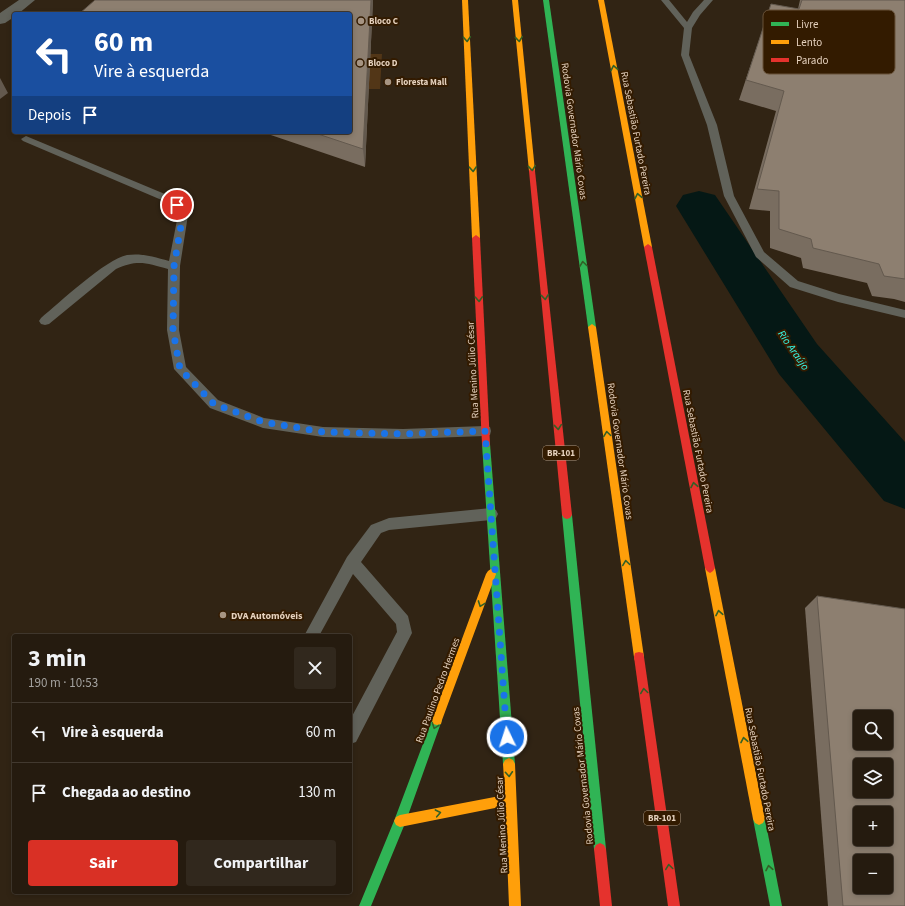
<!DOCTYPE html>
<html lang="pt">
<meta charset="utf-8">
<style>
body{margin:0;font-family:"Source Sans 3",sans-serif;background:#31281d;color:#f1f3f6;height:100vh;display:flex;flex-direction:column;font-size:15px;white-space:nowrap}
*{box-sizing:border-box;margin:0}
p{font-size:13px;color:#a3a19e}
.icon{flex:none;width:22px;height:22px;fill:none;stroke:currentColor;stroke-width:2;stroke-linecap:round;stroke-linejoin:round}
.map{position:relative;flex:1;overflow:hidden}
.panel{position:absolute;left:12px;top:634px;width:340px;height:260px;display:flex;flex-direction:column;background:#251b0f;border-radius:4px;box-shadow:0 2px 6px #0003,0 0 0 1px #42392f}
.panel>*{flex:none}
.hud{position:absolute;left:12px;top:12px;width:340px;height:122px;border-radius:4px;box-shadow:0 2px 6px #0003,0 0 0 1px #42392f;background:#1a4fa0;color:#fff;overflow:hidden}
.fabs{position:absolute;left:853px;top:710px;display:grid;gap:8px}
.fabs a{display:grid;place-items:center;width:40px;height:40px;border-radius:4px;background:#251b0f;box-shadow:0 2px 6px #0003,0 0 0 1px #42392f;font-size:20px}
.pin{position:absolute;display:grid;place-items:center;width:34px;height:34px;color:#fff;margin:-17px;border:2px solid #fff;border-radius:50%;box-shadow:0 1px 4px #0007}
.me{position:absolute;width:44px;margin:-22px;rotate:356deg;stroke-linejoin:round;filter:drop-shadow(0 0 3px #0008)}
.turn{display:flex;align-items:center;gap:14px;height:84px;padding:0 16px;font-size:18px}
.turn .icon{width:52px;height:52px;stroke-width:2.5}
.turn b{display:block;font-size:28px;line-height:34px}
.then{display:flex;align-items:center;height:38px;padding:0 16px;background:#0003;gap:8px;font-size:15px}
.round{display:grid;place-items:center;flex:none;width:42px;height:42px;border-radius:4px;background:#31281d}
.head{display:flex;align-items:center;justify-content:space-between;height:68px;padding:0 16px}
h1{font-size:24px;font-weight:700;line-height:30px}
.primary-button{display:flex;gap:8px;margin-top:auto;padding:8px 16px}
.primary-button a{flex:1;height:46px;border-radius:4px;background:#d93025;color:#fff;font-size:16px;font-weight:700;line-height:46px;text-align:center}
.primary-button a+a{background:#31281d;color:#f1f3f6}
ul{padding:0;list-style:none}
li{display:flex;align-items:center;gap:12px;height:60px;padding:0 16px;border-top:1px solid #42392f}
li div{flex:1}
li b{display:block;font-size:15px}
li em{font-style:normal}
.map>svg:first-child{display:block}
.green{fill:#523617}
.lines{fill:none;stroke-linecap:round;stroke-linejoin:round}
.river{fill:#051815;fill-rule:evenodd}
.lane{fill:#61625a;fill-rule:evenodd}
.street{fill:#61625a;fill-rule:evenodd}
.fast{fill:#30b455;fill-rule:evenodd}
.slow{fill:#ff9f0a;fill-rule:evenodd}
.jam{fill:#e5322d;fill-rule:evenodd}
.wall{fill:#796d60}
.shaded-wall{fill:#63594e}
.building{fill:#8d7f70;stroke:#63594e;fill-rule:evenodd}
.oneway{stroke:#326026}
.route{stroke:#1a73e8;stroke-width:7;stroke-dasharray:0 12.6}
.poi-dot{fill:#a69482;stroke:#331b00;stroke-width:1.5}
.labels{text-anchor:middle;stroke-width:4;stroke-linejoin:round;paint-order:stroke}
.far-poi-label{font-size:9px;font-weight:bold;fill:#e5d1bd;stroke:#331b00;text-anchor:start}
.shield{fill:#331b00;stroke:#b09a84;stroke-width:1}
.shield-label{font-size:9px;font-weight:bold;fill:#e5d1bd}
.street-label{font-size:10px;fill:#e5d1bd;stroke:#331b00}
.poi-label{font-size:10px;font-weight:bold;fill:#e5d1bd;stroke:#331b00;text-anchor:start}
.water-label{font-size:11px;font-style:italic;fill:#35f8e8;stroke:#331b00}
.key{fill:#331b00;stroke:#685239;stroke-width:1}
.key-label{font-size:11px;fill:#e5d1bd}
</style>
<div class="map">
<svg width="905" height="906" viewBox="0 0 905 906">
<rect width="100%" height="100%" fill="#312414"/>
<polygon class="green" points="370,54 382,54 380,89 368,89"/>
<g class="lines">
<polygon class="river" points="699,191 715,195 817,344 905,442 905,509 884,501 779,374 676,206 683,195"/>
<g class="lane">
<polygon points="661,0 669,0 687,22 693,12 704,0 713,0 700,15 692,28 689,55 717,125 734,196 764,252 798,281 839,294 905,310 905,318 838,302 790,287 756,257 724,196 707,125 681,55 684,28"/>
<path d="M26 136 172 197 181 203 188 215 180 266 179 330 186 367 218 400 264 418 323 427 403 429 485 426 490 427 491 431 490 435 485 436 403 439 323 437 263 428 210 408 174 369 167 330 168 269C147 263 137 259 116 269L49 324 45 325 41 324 39 321 41 318C59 303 106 259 127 255 142 253 155 257 169 261L178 215 173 207 164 201 23 141 21 139Z"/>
<polygon points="491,508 496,510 498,514 496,518 491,520 389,530 381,533 361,562 408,616 412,633 356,742 350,744 350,720 397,632 396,624 353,574 319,636 304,636 347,557 371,525 389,518"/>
</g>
<polygon class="street" points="19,0 35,0 18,14 14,14 14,17 5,23 0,24 0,13"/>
<g class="fast">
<polygon points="543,0 549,0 596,327 592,330 588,327"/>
<polygon points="486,440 489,441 490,444 515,764 513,768 509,770 505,768 503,764 482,444 483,441"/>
<polygon points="567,511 570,512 572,515 606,849 604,853 600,855 596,853 594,849 562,515 564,512"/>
<polygon points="437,715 441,716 442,720 406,821 371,906 359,906 394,821 432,720 433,716"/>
<polygon points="759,813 763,815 765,819 782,906 770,906 753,819 755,815"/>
</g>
<g class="slow">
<polygon points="462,0 468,0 480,238 476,241 472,238"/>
<polygon points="512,0 518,0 535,171 532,173 529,171"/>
<polygon points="598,0 604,0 652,247 648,250 644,247"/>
<polygon points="592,324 596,327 644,657 643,661 639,662 635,661 634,657 588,327"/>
<polygon points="710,563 713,565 715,568 765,819 763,823 759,825 755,823 753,819 705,568 707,565"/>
<polygon points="491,569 494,571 496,574 442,720 441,724 437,725 433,724 432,720 486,574 488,571"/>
<polygon points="509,758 513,760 515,764 521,906 509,906 505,806 400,827 396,825 394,821 396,817 400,815 505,795 503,764 505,760"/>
</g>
<g class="jam">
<polygon points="530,169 534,169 535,171 572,515 570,518 567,519 564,518 562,515 529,171"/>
<polygon points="476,235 480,238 490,444 489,447 483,447 482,444 472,238"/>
<polygon points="648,244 652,247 715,568 713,571 710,573 707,571 705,568 644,247"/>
<polygon points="639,652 643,653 644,657 680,906 668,906 634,657 635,653"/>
<polygon points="600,843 604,845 606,849 612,906 600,906 594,849 596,845"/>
</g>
</g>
<g class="wall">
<polygon points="95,0 373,0 365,167 262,132 350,132"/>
<polygon points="800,0 905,0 905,302 894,299 872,296 867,283 803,268 801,258 770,248 770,211 749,209 776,111 739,100 771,4 798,9"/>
<polygon points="817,596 905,906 828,906 805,608"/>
</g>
<g class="shaded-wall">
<polygon points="371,0 373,0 365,167 363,149"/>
<polygon points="0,78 8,93 0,99"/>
</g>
<g class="building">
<polygon points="95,0 371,0 363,149 312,132 350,132 350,14 79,14"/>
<polygon points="802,0 905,0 905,279 884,276 879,264 813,248 811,239 779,229 779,191 757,189 784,91 746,80 771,4 799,9"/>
<path d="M817 596 905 609V906H843ZM860 717H886V743H860ZM860 765H886V791H860ZM860 813H886V839H860ZM860 861H886V887H860Z"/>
</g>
<defs><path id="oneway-chevron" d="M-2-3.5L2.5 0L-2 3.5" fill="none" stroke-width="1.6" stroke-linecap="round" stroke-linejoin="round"/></defs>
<g class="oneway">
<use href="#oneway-chevron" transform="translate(467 39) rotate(87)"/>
<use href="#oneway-chevron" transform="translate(519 39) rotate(84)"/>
<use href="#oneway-chevron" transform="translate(614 68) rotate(-101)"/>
<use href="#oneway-chevron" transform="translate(532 168) rotate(84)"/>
<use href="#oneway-chevron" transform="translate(473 169) rotate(87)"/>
<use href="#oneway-chevron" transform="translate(638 196) rotate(-101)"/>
<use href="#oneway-chevron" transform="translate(583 264) rotate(-98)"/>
<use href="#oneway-chevron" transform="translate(545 297) rotate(84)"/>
<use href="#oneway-chevron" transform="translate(479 299) rotate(87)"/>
<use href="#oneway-chevron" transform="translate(558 427) rotate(84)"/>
<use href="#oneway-chevron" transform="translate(607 434) rotate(-98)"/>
<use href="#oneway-chevron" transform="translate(694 485) rotate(-101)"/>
<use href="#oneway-chevron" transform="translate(626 563) rotate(-98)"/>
<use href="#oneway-chevron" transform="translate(481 604) rotate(110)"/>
<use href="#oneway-chevron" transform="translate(719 613) rotate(-101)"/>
<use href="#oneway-chevron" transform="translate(644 691) rotate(-98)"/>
<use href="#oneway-chevron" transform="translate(435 726) rotate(110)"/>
<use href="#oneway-chevron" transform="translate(744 740) rotate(-101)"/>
<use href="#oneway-chevron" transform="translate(509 774) rotate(86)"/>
<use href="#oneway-chevron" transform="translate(438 813) rotate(-11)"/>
<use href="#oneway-chevron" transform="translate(669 867) rotate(-98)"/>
<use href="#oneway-chevron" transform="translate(769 868) rotate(-101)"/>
</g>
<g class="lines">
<polyline class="route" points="177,205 183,214 174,266 173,330 180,369 214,404 263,422 323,432 403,434 485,431 507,737"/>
</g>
<g class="poi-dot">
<circle cx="361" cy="21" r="4"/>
<circle cx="360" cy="63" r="4"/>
<circle cx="388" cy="82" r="4"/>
<circle cx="223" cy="615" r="4"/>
</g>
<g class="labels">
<g class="far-poi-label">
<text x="369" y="24">Bloco C</text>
<text x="368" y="66">Bloco D</text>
<text x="396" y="85">Floresta Mall</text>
</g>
<g class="shield">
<rect x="543" y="446" width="36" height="14" rx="3"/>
<rect x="644" y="811" width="36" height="14" rx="3"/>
</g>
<g class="shield-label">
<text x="561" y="456">BR-101</text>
<text x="662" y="821">BR-101</text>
</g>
<g class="street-label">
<text transform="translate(575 131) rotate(82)" y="4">Rodovia Governador Mário Covas</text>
<text transform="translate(637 133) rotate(79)" y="4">Rua Sebastião Furtado Pereira</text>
<text transform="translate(472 370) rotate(-93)" y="4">Rua Menino Júlio César</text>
<text transform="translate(621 451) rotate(82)" y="4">Rodovia Governador Mário Covas</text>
<text transform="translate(699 451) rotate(79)" y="4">Rua Sebastião Furtado Pereira</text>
<text transform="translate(437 690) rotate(-70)" y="4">Rua Paulino Pedro Hermes</text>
<text transform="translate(761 769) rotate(79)" y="4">Rua Sebastião Furtado Pereira</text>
<text transform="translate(582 776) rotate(-96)" y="4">Rodovia Governador Mário Covas</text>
<text transform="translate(501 825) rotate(-93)" y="4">Rua Menino Júlio César</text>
</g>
<g class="poi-label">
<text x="231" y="619">DVA Automóveis</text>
</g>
<g class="water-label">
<text transform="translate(794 350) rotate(55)" y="4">Rio Araújo</text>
</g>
</g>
<rect x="763" y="10" width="132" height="64" rx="6" class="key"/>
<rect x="771" y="22" width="18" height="4" fill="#30b455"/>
<rect x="771" y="40" width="18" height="4" fill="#ff9f0a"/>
<rect x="771" y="58" width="18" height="4" fill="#e5322d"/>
<g class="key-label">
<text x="796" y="28">Livre</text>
<text x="796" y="46">Lento</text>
<text x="796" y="64">Parado</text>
</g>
</svg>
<div class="fabs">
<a><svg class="icon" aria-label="search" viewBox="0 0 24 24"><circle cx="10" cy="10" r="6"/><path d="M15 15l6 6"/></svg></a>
<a><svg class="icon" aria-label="layers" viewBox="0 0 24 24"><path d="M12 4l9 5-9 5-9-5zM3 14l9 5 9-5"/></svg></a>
<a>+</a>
<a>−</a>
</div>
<div class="pin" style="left:177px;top:205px;background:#d93025"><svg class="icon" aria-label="arrive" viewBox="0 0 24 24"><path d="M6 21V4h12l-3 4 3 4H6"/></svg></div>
<svg class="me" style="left:507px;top:737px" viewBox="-20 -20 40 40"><circle r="17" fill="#1a73e8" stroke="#fff" stroke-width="3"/><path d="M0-11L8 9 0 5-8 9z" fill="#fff"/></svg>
<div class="hud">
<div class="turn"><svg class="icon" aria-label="left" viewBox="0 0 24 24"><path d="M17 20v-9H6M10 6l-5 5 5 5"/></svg><div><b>60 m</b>Vire à esquerda</div></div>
<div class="then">Depois<svg class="icon" aria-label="arrive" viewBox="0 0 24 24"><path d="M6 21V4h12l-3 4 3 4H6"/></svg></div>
</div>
<section class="panel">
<div class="head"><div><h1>3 min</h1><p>190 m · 10:53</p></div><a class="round"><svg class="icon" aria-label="close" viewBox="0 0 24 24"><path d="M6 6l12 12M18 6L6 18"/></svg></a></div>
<ul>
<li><svg class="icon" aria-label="left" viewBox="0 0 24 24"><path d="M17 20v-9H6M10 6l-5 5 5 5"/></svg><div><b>Vire à esquerda</b></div><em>60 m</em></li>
<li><svg class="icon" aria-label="arrive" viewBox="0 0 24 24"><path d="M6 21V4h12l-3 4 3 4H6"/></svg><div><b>Chegada ao destino</b></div><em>130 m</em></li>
</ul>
<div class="primary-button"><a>Sair</a><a>Compartilhar</a></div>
</section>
</div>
